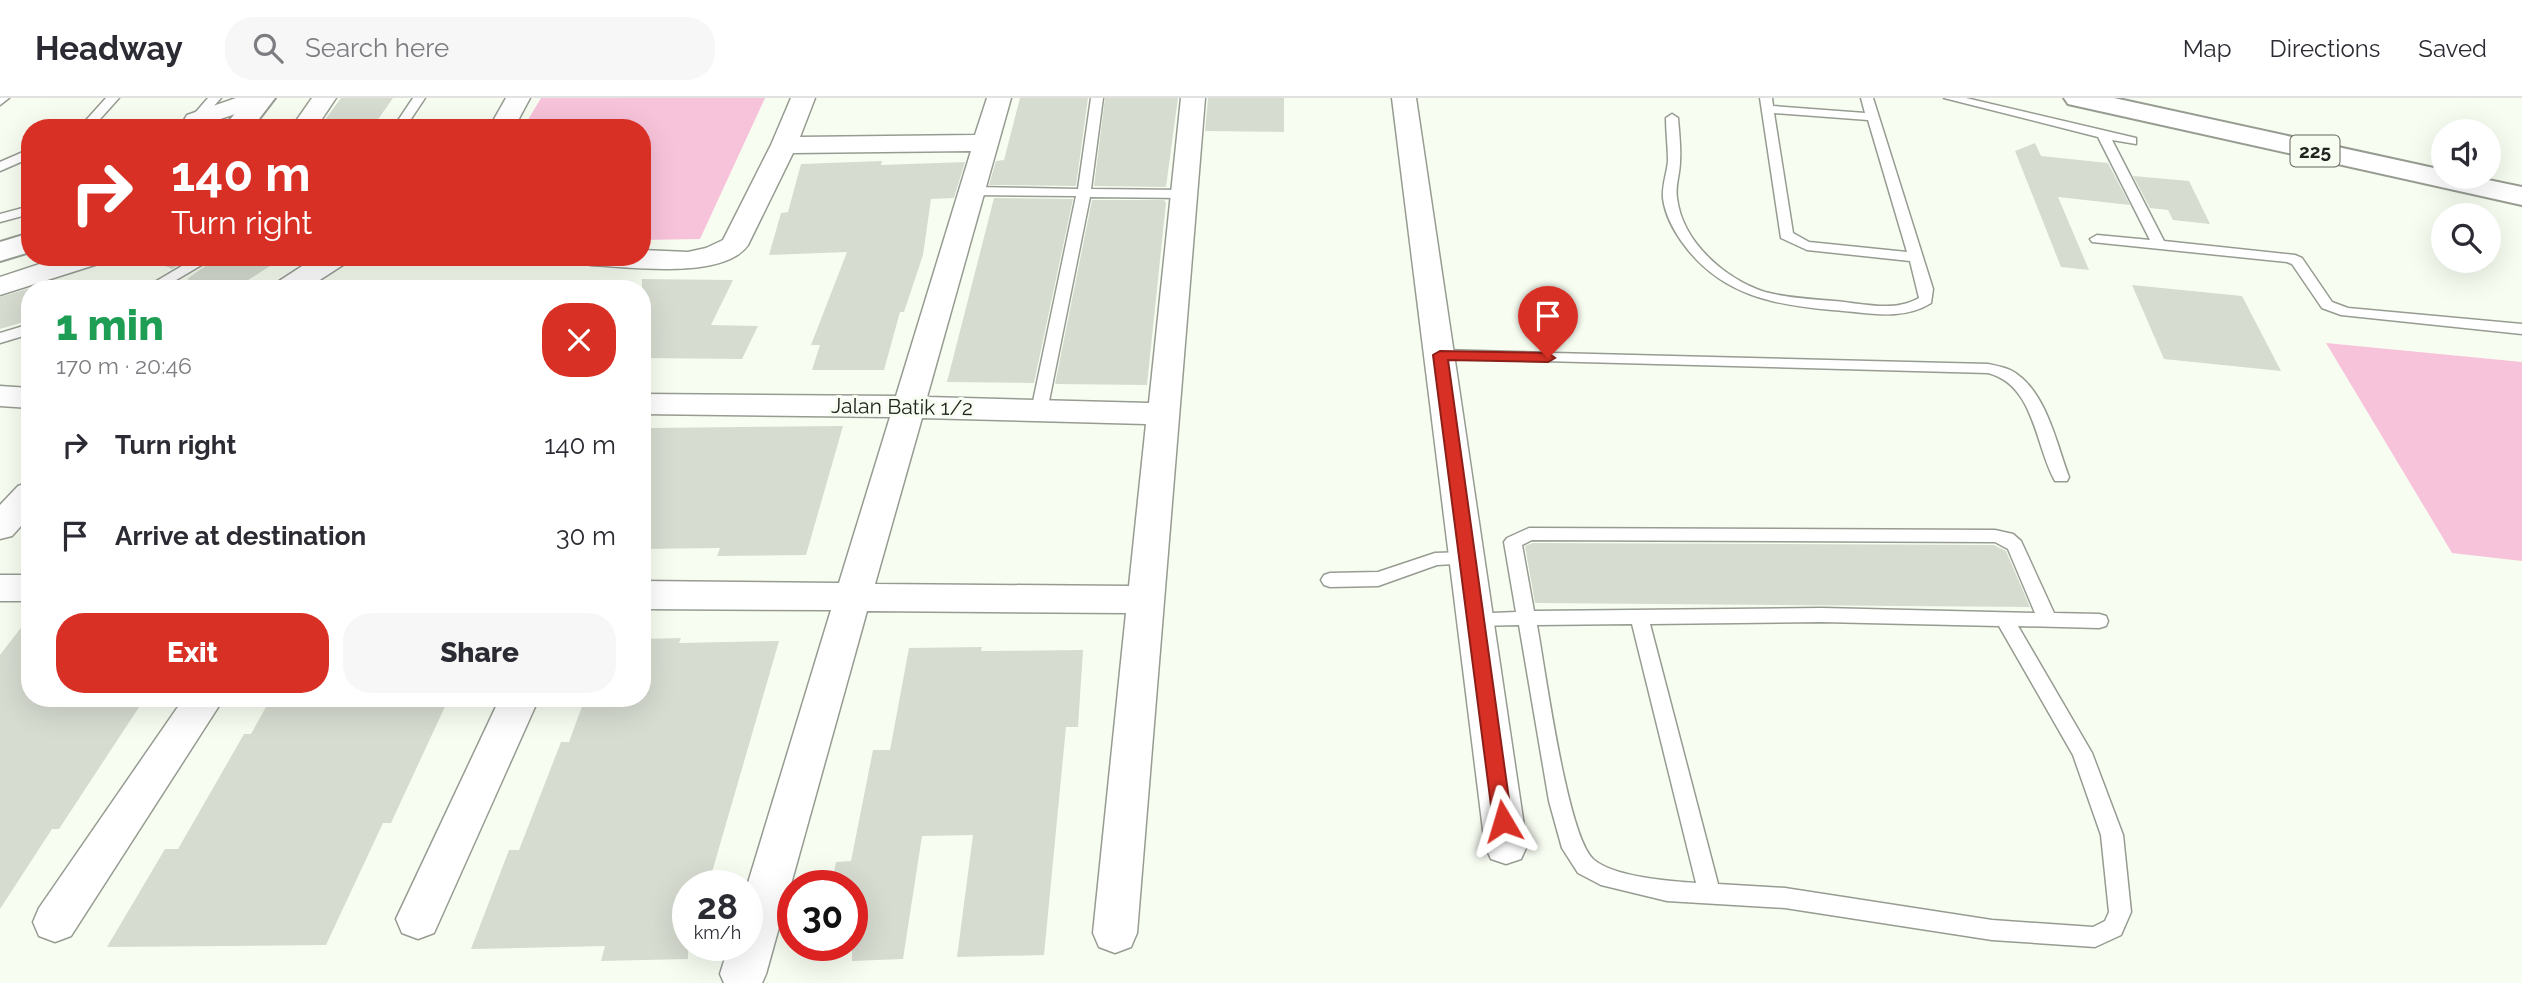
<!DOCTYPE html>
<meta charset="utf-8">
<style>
body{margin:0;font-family:Raleway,sans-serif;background:#f7f7f7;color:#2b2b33;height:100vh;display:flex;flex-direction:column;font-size:26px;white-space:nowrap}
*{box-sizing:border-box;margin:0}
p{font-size:23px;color:#7c7c81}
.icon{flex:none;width:38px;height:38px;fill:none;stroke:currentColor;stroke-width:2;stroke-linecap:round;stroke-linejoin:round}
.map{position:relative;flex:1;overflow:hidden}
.panel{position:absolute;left:21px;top:182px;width:630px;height:427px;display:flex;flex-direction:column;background:#fff;border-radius:28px;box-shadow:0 7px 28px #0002}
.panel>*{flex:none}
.guide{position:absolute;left:21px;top:21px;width:630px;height:147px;border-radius:28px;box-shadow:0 7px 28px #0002;background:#d93025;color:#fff;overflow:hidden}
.tools{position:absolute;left:2431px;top:21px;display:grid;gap:14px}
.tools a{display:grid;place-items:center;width:70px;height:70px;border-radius:50%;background:#fff;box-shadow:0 7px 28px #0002;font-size:35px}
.speed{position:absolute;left:672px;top:772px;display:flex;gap:14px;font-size:35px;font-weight:700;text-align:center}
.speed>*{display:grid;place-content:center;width:91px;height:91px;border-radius:50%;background:#fff;box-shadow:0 7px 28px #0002;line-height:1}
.speed small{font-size:18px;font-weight:400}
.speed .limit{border:10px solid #d22;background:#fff;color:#111}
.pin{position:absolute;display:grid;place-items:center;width:60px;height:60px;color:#fff;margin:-72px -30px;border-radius:50% 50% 50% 0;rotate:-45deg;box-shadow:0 0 7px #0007}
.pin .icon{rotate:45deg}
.me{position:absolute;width:77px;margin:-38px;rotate:353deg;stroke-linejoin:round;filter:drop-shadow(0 0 5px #0008)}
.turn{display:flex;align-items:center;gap:24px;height:147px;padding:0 35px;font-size:32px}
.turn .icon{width:91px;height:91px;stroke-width:2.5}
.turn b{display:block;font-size:49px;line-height:60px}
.round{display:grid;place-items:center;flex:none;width:74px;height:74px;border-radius:28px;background:#f7f7f7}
.summary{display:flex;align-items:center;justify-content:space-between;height:119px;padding:0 35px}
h1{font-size:42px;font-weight:800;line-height:52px;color:#1e9e55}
.action{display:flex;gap:14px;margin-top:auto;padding:14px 35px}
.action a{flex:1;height:80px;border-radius:28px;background:#d93025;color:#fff;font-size:28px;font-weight:800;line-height:80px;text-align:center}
.action a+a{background:#f7f7f7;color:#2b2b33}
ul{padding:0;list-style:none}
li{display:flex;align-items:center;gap:21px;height:91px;padding:0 35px}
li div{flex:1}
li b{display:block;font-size:26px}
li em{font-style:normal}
header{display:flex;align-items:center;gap:42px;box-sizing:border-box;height:98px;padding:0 35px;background:#fff;border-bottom:2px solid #e1e1e2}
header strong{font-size:33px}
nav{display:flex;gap:38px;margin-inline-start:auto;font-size:24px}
.search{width:490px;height:63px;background:#f7f7f7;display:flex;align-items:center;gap:18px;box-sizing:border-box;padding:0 24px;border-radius:28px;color:#7c7c81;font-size:26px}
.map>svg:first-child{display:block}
.green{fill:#f7c3da}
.building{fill:#d7dcd1}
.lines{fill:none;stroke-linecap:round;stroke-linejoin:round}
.lane-casing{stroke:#979c92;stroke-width:3}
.street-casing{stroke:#979c92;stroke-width:3}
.secondary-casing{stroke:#979c92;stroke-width:4}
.highway-casing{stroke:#979c92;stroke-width:4}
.lane{fill:#fff;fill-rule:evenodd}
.street{fill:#fff;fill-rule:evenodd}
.secondary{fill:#fff;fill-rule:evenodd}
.highway{fill:#fff;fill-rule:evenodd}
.route{fill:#d93025;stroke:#8d1f18;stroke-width:2}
.labels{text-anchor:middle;stroke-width:6;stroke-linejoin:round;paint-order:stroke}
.shield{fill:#f8fdf2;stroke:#62655f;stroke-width:2}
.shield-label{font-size:19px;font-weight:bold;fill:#222420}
.street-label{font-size:21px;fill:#222420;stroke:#f8fdf2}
</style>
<header>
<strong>Headway</strong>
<div class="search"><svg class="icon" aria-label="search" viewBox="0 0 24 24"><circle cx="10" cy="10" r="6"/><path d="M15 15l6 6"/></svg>Search here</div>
<nav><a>Map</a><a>Directions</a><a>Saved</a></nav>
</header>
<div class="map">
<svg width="2522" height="885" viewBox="0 0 2522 885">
<rect width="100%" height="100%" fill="#f8fdf2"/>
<g class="green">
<polygon points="541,0 765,0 700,141 642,142 642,30 523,30"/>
<polygon points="2326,245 2522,264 2522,463 2452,455"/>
</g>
<g class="building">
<polygon points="341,0 393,0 372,30 319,30"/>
<polygon points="1020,0 1088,0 1076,88 989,87 996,63 1004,62"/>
<polygon points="1105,0 1178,0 1166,89 1094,88"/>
<polygon points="1208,0 1284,0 1284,34 1205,33"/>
<polygon points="2035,45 2041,58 2108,65 2130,107 2058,99 2089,172 2061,169 2015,53"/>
<polygon points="882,63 881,67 965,64 954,100 931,101 923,157 904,214 900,214 884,272 812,272 820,247 811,247 847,154 769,157 781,115 788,114 801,66"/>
<polygon points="2133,78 2189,83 2210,126 2173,122 2168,112 2150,110"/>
<polygon points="994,100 1073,101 1034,285 947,284"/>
<polygon points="1092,102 1164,102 1166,105 1147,287 1055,286"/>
<polygon points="145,159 191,159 172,171"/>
<polygon points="218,159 284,159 234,191 214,191 187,181"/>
<polygon points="642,181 733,182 711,227 758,228 742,261 642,260"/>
<polygon points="2132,187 2242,198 2281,273 2164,261"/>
<polygon points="30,190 30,222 0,231 0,199"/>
<polygon points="843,328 806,457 717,458 720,450 642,451 642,352 651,330"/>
<polygon points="1533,445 1994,447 2006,453 2030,509 1535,505 1525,448"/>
<polygon points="30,518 30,600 145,600 59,731 52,731 0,811 0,557"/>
<polygon points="681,540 679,545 779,543 708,788 688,788 688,861 601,863 605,848 471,851 509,752 519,752 561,644 569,644 585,600 642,600 642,541"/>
<polygon points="982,549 981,553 1083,552 1078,629 1066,629 1044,857 957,859 973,737 922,738 903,861 852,863 852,788 831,788 836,764 851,763 873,652 890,652 909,550"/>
<polygon points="271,600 449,600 391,725 383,725 326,847 107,849 165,751 178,751 244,636 251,636"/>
</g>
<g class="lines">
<g class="lane-casing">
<g id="lane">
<polygon points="0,0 9,0 0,7"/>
<polygon points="106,0 119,0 92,30 79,30"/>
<polygon points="208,0 221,0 194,30 99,30 105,26 188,23"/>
<polygon points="413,0 425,0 405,30 393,30"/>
<polygon points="1091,0 1103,0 1091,91 1183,92 1190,96 1183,100 1090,99 1047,313 1039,318 1031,313 1076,98 972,97 965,93 972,89 1078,91"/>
<path d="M1760 0H1772L1773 8 1865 15 1861 0H1873L1933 191 1931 205C1901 224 1865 214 1832 212 1774 207 1722 197 1685 148 1675 135 1665 117 1663 100 1662 87 1667 75 1668 63 1668 49 1666 34 1666 20L1672 16 1678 20C1679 34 1681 49 1680 63 1680 76 1675 88 1677 100 1682 144 1725 181 1765 194 1787 200 1811 201 1834 203 1861 205 1894 215 1919 200L1910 163 1807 152 1781 140ZM1774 15 1868 22 1907 154 1809 144 1793 135Z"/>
<polygon points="1944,0 1966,0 2136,40 2136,46 2112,42 2164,143 2295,157 2302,160 2332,204 2348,210 2522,226 2522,236 2341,217 2322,210 2292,166 2287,164 2092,144 2090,141 2097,137 2150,142 2098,39"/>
<polygon points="30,51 30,60 0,73 0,64"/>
<polygon points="30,108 30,116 0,124 0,116"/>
<polygon points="197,159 215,159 161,191 143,191"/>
<polygon points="30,226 30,236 0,245 0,235"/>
<path d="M1440 252 1988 266C1998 268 2010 270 2018 277 2047 298 2057 347 2069 379L2067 383H2055C2035 348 2035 287 1988 275L1435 260 1432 257 1435 254Z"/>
<path d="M1529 430 1995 432 2013 436 2021 443 2054 515 2099 516 2106 518 2108 523 2106 528 2099 530 2018 528 2092 655 2123 737 2131 814 2121 837 2095 849 1992 842 1785 810 1667 803 1601 787 1578 775 1562 750 1549 703 1519 527 1476 528 1469 526 1467 521 1469 516 1516 514 1504 444 1507 440ZM1532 442 1995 444 2008 451 2035 515 1822 510 1534 513 1522 447ZM1822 524 1999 528 2073 657 2101 737 2109 814 2105 823 2093 829 1992 822 1785 790 1718 786 1650 526ZM1632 526 1696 785C1669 783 1613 779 1593 761 1567 737 1545 570 1537 527Z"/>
<polygon points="1466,454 1472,455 1475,460 1472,465 1437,467 1378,488 1330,489 1324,487 1321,482 1324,477 1330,475 1378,474 1435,455"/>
</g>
</g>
<g class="street-casing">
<g id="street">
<polygon points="236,0 272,0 269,5 196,29 187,27 184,22 187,17"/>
<polygon points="312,0 336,0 316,30 291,30"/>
<polygon points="506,0 530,0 514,30 489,30"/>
<path d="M791 0H815L800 39 975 37 987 0H1011L927 299 1149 305 1181 0H1205L1137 835 1131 849 1115 855 1099 849 1093 835 1126 515 867 513 766 876 762 885H724L720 876 729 847H747V788L831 512 642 511V483L839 485 890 319 642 316V296L896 298 971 53 793 55 748 147C724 182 629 169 591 167L581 165 577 159H642V152L688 154 706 150 723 142 771 47ZM922 320 1146 326 1129 488 875 486Z"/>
<polygon points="1392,0 1416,0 1527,748 1521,761 1506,766 1491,761 1485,748"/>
<polygon points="61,159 105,159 101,165 0,197 0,179"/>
<polygon points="316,159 350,159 346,165 306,191 272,191 276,185"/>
<polygon points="0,288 30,290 30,310 0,308"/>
<polygon points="30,384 30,418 12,438 0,441 0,407 18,388"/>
<rect x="0" y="477" width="30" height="26"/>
<polygon points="184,600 224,600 71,838 55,844 39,838 33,824 39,810"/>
<polygon points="500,600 539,600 434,835 418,841 402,835 396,821"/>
</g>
</g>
<g class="secondary-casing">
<g id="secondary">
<polygon points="248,0 275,0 252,30 223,30"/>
<polygon points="30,135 30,154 0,163 0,144"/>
</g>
</g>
<g class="highway-casing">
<polygon id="highway" points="2064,0 2114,0 2443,72 2443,79 2474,79 2522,89 2522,107 2077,8 2068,6"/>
</g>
<use href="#lane" class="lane"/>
<use href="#street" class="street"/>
<use href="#secondary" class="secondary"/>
<use href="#highway" class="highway"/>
</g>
<polygon class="route" points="1440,253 1548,255 1555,260 1548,264 1448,262 1512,723 1510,729 1503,731 1496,729 1493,723 1433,257"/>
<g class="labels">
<rect class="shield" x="2290.5" y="37.5" width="49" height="31" rx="5"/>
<g class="shield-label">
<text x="2315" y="60">225</text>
</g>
<g class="street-label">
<text transform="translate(902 309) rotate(1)" y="7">Jalan Batik 1/2</text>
</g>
</g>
</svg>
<div class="tools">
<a><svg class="icon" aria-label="sound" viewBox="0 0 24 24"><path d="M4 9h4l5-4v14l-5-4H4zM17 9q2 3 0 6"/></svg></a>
<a><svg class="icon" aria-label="search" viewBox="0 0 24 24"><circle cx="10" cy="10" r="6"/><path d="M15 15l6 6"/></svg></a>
</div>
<div class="speed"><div>28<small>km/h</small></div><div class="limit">30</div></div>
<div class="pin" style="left:1548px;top:260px;background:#d93025"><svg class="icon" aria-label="arrive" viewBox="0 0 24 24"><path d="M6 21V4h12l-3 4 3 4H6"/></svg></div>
<svg class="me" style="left:1503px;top:723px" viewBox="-20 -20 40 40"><path d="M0-17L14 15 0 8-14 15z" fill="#d93025" stroke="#fff" stroke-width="4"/></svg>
<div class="guide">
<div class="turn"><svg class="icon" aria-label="right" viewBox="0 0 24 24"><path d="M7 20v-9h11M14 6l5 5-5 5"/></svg><div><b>140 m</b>Turn right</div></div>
</div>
<section class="panel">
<div class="summary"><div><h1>1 min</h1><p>170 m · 20:46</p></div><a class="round" style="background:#d93025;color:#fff"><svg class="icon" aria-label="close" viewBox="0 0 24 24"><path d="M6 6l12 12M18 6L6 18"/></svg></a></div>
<ul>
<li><svg class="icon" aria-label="right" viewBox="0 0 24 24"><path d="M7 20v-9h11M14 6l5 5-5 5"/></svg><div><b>Turn right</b></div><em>140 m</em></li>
<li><svg class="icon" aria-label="arrive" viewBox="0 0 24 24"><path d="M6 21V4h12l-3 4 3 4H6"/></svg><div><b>Arrive at destination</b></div><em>30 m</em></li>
</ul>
<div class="action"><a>Exit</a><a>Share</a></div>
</section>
</div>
